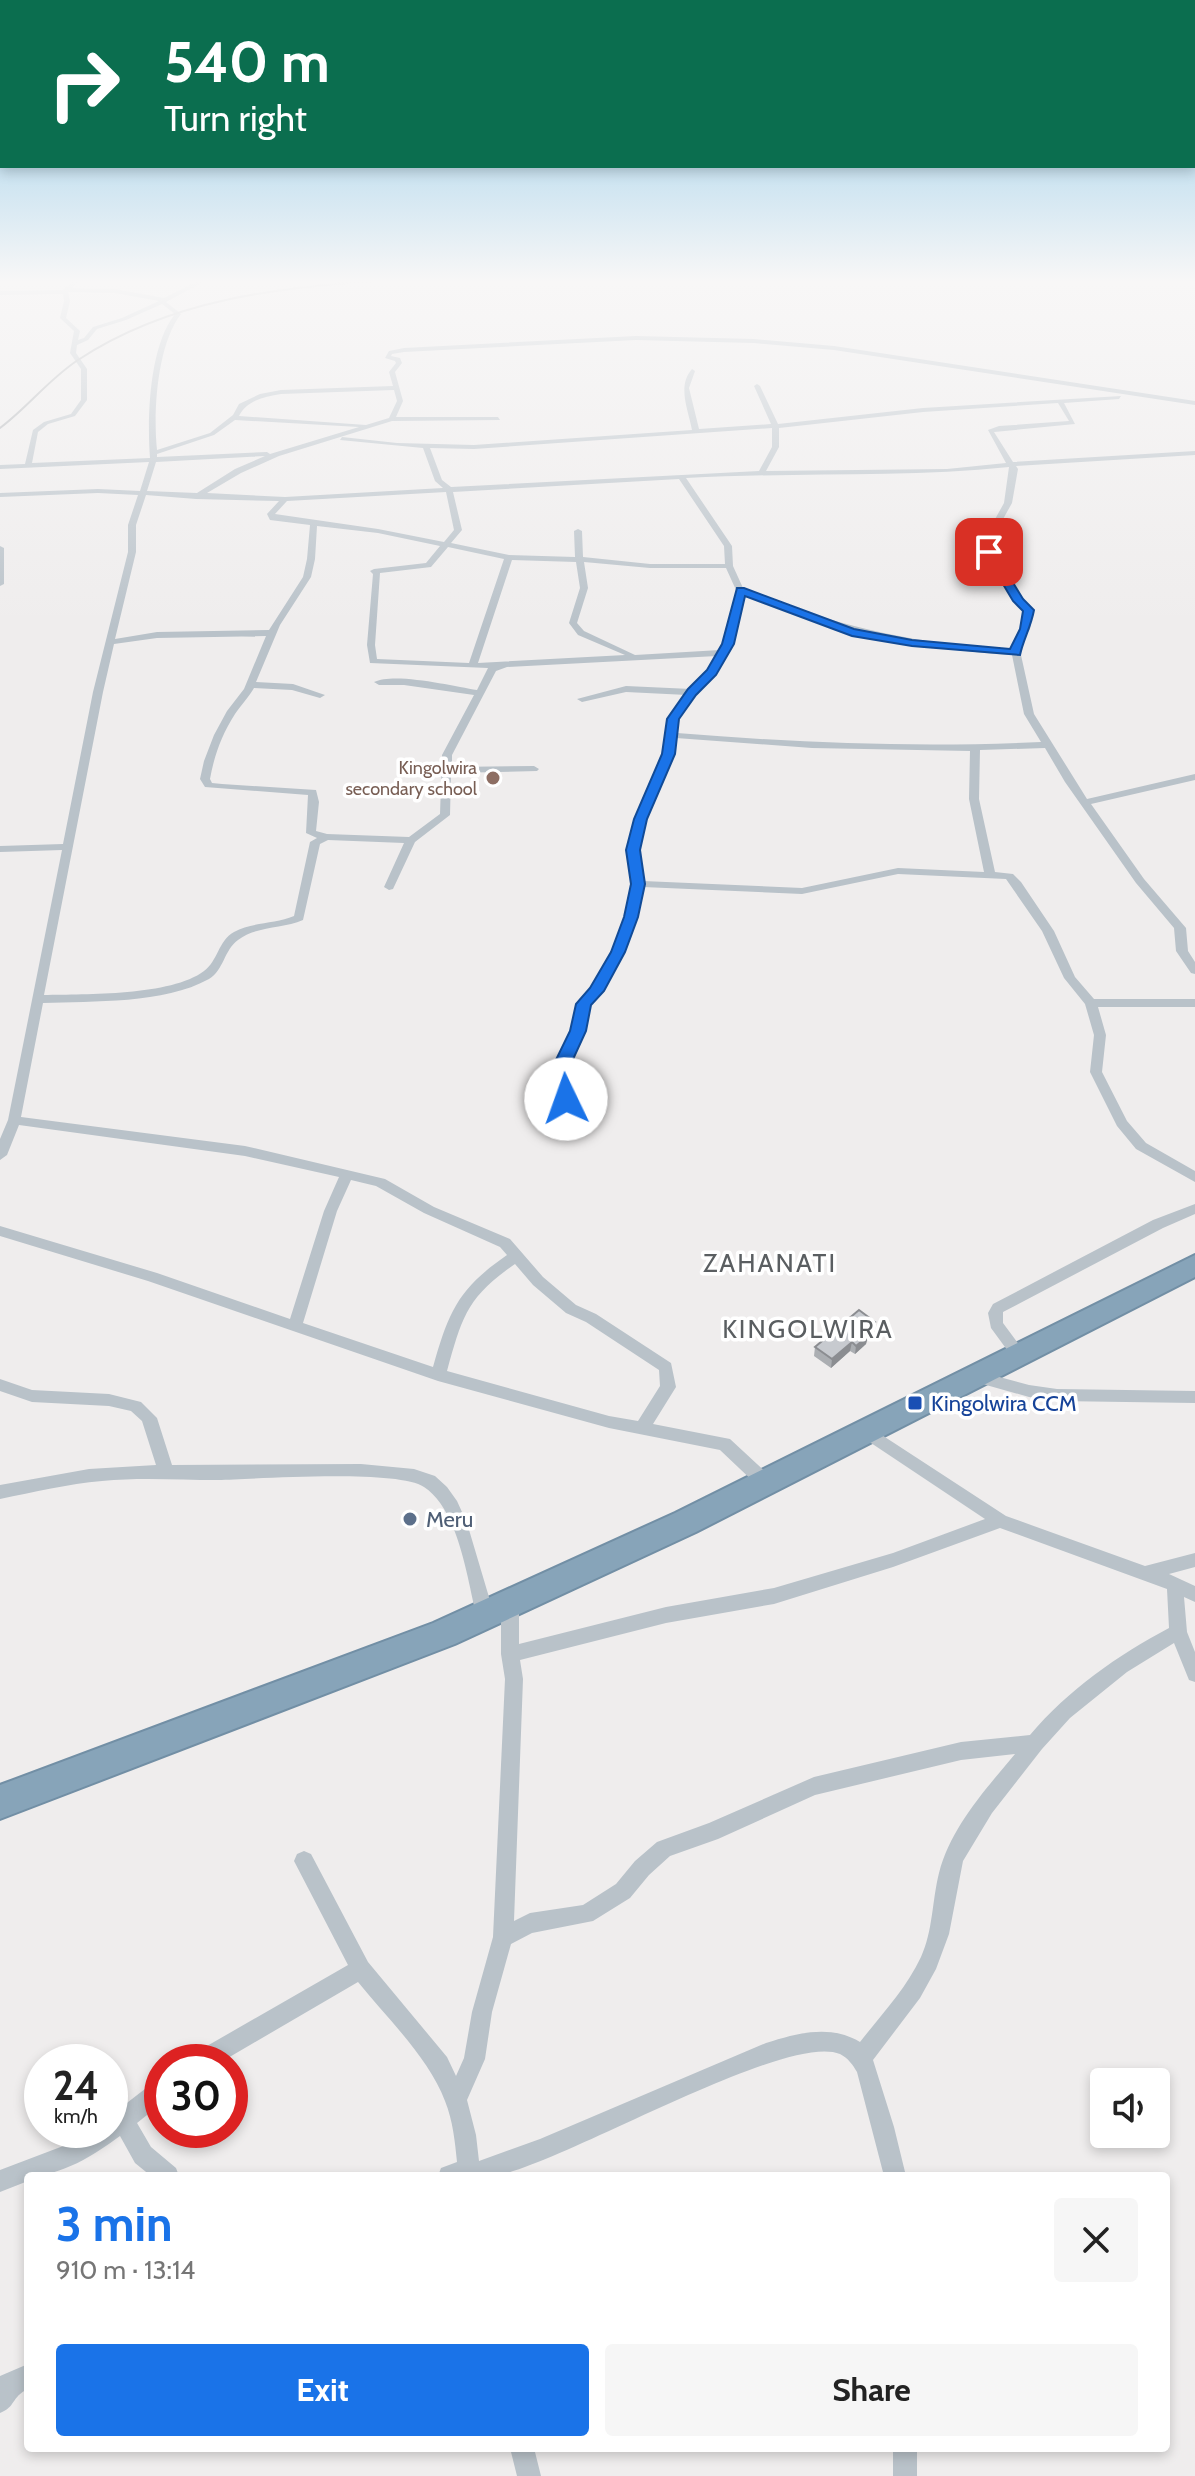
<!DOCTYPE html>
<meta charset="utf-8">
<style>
body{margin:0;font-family:Cabin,sans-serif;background:#f6f6f6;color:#222;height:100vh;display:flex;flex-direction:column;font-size:30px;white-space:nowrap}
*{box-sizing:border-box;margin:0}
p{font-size:26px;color:#767676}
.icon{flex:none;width:44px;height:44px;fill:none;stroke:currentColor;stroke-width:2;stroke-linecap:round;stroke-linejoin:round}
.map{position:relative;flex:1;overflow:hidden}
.side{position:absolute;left:24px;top:2172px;width:1146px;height:280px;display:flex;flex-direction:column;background:#fff;border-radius:8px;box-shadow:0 4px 12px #0003}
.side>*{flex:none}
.top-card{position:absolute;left:0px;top:0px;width:1196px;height:168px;box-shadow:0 4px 12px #0003;background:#0b6e4f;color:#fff;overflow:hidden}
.buttons{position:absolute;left:1090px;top:2068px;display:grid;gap:16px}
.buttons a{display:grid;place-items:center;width:80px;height:80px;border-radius:8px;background:#fff;box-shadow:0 4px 12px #0003;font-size:40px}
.speed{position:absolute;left:24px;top:2044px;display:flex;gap:16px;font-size:40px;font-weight:700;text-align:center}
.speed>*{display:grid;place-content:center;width:104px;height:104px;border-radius:50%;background:#fff;box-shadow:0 4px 12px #0003;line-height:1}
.speed small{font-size:20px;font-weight:400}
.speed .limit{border:12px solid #d22;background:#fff;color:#111}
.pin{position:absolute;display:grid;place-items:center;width:68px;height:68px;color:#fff;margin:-34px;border-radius:16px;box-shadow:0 4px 12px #0006}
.me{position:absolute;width:88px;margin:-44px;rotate:357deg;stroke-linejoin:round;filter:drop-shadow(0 0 6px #0008)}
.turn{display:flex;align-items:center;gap:28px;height:168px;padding:0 32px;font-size:36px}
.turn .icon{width:104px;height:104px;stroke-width:2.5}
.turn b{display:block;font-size:56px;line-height:68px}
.round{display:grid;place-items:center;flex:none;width:84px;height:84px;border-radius:8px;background:#f6f6f6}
.overview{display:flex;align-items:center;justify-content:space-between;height:136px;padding:0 32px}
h1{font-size:48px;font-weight:800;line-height:60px;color:#1a73e8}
.primary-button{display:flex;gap:16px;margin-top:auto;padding:16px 32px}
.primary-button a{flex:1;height:92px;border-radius:8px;background:#1a73e8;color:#fff;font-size:32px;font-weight:800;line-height:92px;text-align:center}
.primary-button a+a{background:#f6f6f6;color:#222}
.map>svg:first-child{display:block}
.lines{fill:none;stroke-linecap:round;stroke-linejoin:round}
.highway-casing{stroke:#728fa5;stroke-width:4}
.street{fill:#b9c2c9;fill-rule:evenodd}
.highway{fill:#87a4b9;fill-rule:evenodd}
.rail{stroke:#afb3b7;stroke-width:2}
.wall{fill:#abaeb2}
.shaded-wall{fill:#8b8d91}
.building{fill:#c7cacf;stroke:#8b8d91;stroke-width:2}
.route{fill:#1a73e8;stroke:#114b97;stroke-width:2}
.education-dot{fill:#8d6e63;stroke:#fff;stroke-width:3}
.transit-dot{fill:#1a4fb4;stroke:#fff;stroke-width:3}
.service-dot{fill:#5c6f8a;stroke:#fff;stroke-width:3}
.labels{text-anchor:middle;stroke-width:7;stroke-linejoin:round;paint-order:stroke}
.far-education-label{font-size:18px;fill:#785e54;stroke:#fff;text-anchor:end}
.transit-label{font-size:22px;fill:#164399;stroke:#fff;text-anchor:start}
.service-label{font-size:22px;fill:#4e5e75;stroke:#fff;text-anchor:start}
.quarter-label{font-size:26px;letter-spacing:2px;fill:#5a5e61;stroke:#fff}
</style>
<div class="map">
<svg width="1195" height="2476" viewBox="0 0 1195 2476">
<rect width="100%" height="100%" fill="#efeded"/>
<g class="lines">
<g class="highway-casing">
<polygon id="highway" points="1195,1255 1195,1277 696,1532 455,1644 0,1819 0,1785 433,1623 675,1513"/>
</g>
<g class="street">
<path d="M74 280H80L72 288 115 289 164 298 200 280H207L166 302 181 314C157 345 153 412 157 450L210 433 233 415 239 404 260 394 281 390 393 386 389 372 396 363 395 361 385 358 389 351 404 348 636 336 754 339 834 346 1195 401V405L834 350 754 343 636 340 404 352 392 354 391 356 400 358 402 363 395 372 403 401 396 417H498L500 420 392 421 279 456 241 473 207 493 285 497 443 488 435 481 423 448 340 440 342 437 397 443 474 445 692 430C688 409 677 386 692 369L695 371 689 388 699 429 771 424 754 386 757 384 760 386 778 424 923 408 1121 396 1119 399 1064 403 1075 424 994 432 1013 462 1195 451V455L1016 466 1018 469 1012 503 997 530 993 552 1021 599 1033 610 1030 629 1019 646 1034 714 1087 799 1195 774V780L1091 804 1144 879 1186 928 1188 951 1195 962V974L1191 973 1176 951 1174 928 1136 883 1065 782 1045 748 980 750 979 799 995 872 1013 874 1021 882 1054 931 1075 977 1094 999H1195V1007H1098L1106 1035 1102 1072 1127 1121 1146 1143 1195 1171V1182L1136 1149 1117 1126 1090 1072 1094 1035 1085 1004 1064 978 1042 931 1006 879 898 874 802 894 643 887 637 917 624 952 602 991 589 1005 584 1031 566 1068 565 1080 572 1099 571 1102H561L553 1080 554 1068 572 1031 577 1004 591 989 612 952 625 917 633 884 628 850 635 819 664 754 670 713 687 695 626 692 582 702 577 699 626 686 691 689 708 671 717 656 507 667 496 671 452 755V767L534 766 539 769 537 771 451 773 450 815 415 842 393 889 389 890 384 887 404 843 328 840 320 844 303 920C282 929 256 926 238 940 224 950 224 970 209 979 164 1004 93 1001 43 1003L21 1117 245 1146 385 1179 434 1207 510 1239 543 1277 576 1305 596 1314 671 1363 676 1387 653 1424 730 1439 770 1476 772 1481 770 1486 764 1488 758 1486 720 1450 609 1428 438 1381 148 1281 0 1236V1226L157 1273 290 1319 324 1211 339 1177 245 1156 19 1125 7 1155 0 1160V1139L8 1120 62 850 0 852V846L63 844 93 692 128 552V525L138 495 98 493 0 497V493L98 489 140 491 149 462 0 469V465L25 464 33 430 44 422 71 414 81 400V369L70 353 74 331 60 318 64 301 63 294 0 295V291L63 290ZM68 292 115 293 159 301 122 318 93 327 84 338 78 340 80 331 66 318 70 301ZM162 304 175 314C149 347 147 418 150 458L32 463 38 432 48 424 75 416 87 400V369L76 353 77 345 88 340 97 329 126 320ZM394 390 397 401 389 418 366 425 239 416C247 400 264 397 281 394ZM1058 403 1069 421 999 426 988 430 1006 463 947 469 766 471 779 447V428L923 412ZM235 420 359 427 270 454 267 452 157 457V454L214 435ZM772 428V447L759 471 451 487 442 480 430 448 474 449ZM265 456 235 469 197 493 147 491 156 462ZM1009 467 1004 503 989 530 985 552 1014 601 1025 611 1022 629 1011 646V650C915 644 832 626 743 588L733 566 732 546 686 478C794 472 902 478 1009 467ZM679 479 724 546 725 564H650L583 557 582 531 578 529 574 531 575 557 509 555 451 543 462 530 453 492ZM446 492 454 530 444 542 378 529 275 514 287 501ZM146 495 196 499 279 501 267 514 270 520 310 525 307 559 303 577 269 630 157 632 115 639 136 552V525ZM317 526 378 533 440 546 426 563 374 569 370 571 373 574 367 645 370 663 488 668 477 690C452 686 395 672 374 682L379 685H404L474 695 442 755 440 814 409 837 327 834 316 831 319 802 316 790 222 784 212 783 210 779C214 756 222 734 235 714 241 705 249 697 254 688L292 690 320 698 325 695 293 684 256 682 280 625 311 577 315 559ZM448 547 504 559 469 663 377 659 375 645 380 573 431 567ZM512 560 576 562 580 588 569 623 578 635 625 655 478 663ZM584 562 650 568H726L736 590 724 644 720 650 635 655 584 631 577 623 588 588ZM743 594C830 632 918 649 1012 655L1024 714 1041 742C919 748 798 743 677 733L680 714 715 674 732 644ZM266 636 244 689 227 711 214 735 204 761 200 779 205 787 308 795 306 833 317 838 310 842 294 916C275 924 252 922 234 932 218 941 218 961 204 971 171 996 86 994 44 995L103 692 114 644 157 638ZM676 738 812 748 970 751 969 799 984 872 898 868 802 888 643 881C641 871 638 859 639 849 641 809 671 777 676 738ZM351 1180 376 1186 424 1213 500 1247 507 1255C458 1289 449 1311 433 1367L303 1323 337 1211ZM515 1264 533 1285 566 1313 586 1322 659 1370 660 1386 638 1421 609 1416 447 1371C462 1317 467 1297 515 1264Z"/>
<polygon points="0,546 4,548 4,584 0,586"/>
<polygon points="1195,1204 1195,1214 1163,1228 1003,1312 1003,1323 1023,1350 1026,1354 1023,1358 1013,1358 991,1328 988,1313 993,1304 1153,1220"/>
<polygon points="977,1371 1029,1385 1057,1389 1195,1391 1195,1403 1057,1401 1029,1397 972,1381 969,1377 972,1373"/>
<path d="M0 1379 32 1390 109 1394 141 1402 157 1418 172 1465 361 1464 414 1469 435 1476 447 1487 457 1501 467 1523 494 1614 491 1620 485 1622 479 1620 476 1614C467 1577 458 1509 424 1487 397 1469 257 1479 218 1480 179 1480 141 1477 102 1481 68 1484 34 1492 0 1499V1485L89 1469 156 1465 142 1421 131 1411 109 1406 32 1402 0 1391Z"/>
<path d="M868 1426 1006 1516 1145 1566 1195 1553V1567L1169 1574 1195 1586V1602L1184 1597 1187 1632 1195 1652V1682L1189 1680 1174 1643 1127 1672 1070 1718 1042 1749 992 1813 963 1861 949 1934 936 1969 920 1998 873 2060 894 2127 906 2176H884L857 2072C853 2065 848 2058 840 2054 786 2032 569 2160 499 2175 480 2180 457 2176 438 2176L441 2168 457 2162C455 2142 453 2121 445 2101 429 2058 387 2018 358 1982L221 2062H190L193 2054 348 1965 294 1861 297 1854 304 1851 311 1854 368 1962 447 2057 456 2076 464 2058 472 2012 493 1937 505 1679 501 1654V1605L504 1600 510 1597 516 1600 519 1605V1644L666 1607 774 1588 893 1553 985 1519 862 1437 860 1432 862 1427ZM1000 1528 1167 1589 1169 1628C1118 1655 1068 1690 1030 1735L961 1742 814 1777 709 1823 657 1842 635 1861 616 1884 583 1905 530 1913 514 1921 523 1679 520 1660 666 1623 774 1604 893 1567ZM1015 1754C985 1790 951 1827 939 1873 932 1901 933 1931 921 1957 906 1989 881 2015 860 2042 830 2024 798 2033 766 2043L540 2139 479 2161 476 2135 467 2100 485 2059 492 2012 511 1944 532 1933 593 1921 630 1898 649 1875 670 1856 718 1839 815 1795 961 1760Z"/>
<path d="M162 2079V2103L137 2123 151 2147 176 2168 179 2176H151L135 2163 120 2136C94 2155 62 2176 28 2176V2181L0 2192V2170L79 2140 92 2130H110V2116L154 2082Z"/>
<path d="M28 2364V2389C11 2397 16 2407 0 2413V2376Z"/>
<polygon points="510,2448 534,2448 541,2476 517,2476"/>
<rect x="893" y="2448" width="24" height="28"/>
</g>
<use href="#highway" class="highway"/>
<path class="rail" d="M0 428C28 407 49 379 78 360 170 299 280 287 387 280"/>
</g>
<polygon class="wall" points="874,1330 868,1335 866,1344 855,1354 850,1351 831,1368 814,1356 815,1347"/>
<g class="shaded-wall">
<polygon points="875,1322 874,1330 861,1341 863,1332"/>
<polygon points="868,1336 866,1344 855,1354 856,1346"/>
<polygon points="852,1342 850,1351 831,1368 832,1359"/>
</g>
<polygon class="building" points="859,1310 875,1322 863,1332 868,1336 856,1346 852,1342 832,1359 815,1347"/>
<linearGradient id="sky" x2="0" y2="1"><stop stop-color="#83c4e7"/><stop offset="0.45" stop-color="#f8f7f7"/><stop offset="1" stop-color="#f8f7f7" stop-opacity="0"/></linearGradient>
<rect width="1195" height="626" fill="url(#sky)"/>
<path class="route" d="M989 549 993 550 1023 599 1034 610C1031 627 1023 640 1020 655L912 646 852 636 745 596 734 644 716 675 696 695 679 719 675 754 647 819 640 850 645 884 638 917 625 952 604 991 591 1005 586 1031 569 1068 567 1080 574 1099 566 1104 560 1103 551 1080 552 1068 570 1031 576 1004 590 988 611 952 624 917 631 884 626 850 634 819 662 754 667 719 688 689 707 670 722 644 737 588H744L854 629 912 640 1010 649 1020 629 1023 611 1013 601 984 552Z"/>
<circle class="education-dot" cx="493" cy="778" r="8"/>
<rect class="transit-dot" x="907" y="1395" width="16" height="16" rx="4"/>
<circle class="service-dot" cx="410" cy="1519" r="8"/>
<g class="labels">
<g class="far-education-label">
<text x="477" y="774">Kingolwira<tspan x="477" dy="21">secondary school</tspan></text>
</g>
<g class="transit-label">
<text x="931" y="1411">Kingolwira CCM</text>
</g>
<g class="service-label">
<text x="426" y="1527">Meru</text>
</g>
<g class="quarter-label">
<text x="770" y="1272">ZAHANATI</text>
<text x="808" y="1338">KINGOLWIRA</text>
</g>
</g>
</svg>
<div class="buttons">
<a><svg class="icon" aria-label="sound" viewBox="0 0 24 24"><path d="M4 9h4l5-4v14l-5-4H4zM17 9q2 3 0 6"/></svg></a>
</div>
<div class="speed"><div>24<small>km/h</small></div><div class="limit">30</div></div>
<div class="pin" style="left:989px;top:552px;background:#d93025"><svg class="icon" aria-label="arrive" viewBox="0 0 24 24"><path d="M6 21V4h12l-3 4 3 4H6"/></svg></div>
<svg class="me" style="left:566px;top:1099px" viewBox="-20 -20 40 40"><circle r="19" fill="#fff"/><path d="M0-13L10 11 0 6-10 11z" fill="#1a73e8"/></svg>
<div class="top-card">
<div class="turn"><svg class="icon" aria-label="right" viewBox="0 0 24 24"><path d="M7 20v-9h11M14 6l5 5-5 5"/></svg><div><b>540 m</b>Turn right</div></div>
</div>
<section class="side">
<div class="overview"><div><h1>3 min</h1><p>910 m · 13:14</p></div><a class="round"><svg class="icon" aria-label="close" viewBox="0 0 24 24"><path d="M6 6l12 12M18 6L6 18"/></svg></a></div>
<div class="primary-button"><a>Exit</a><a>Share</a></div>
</section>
</div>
